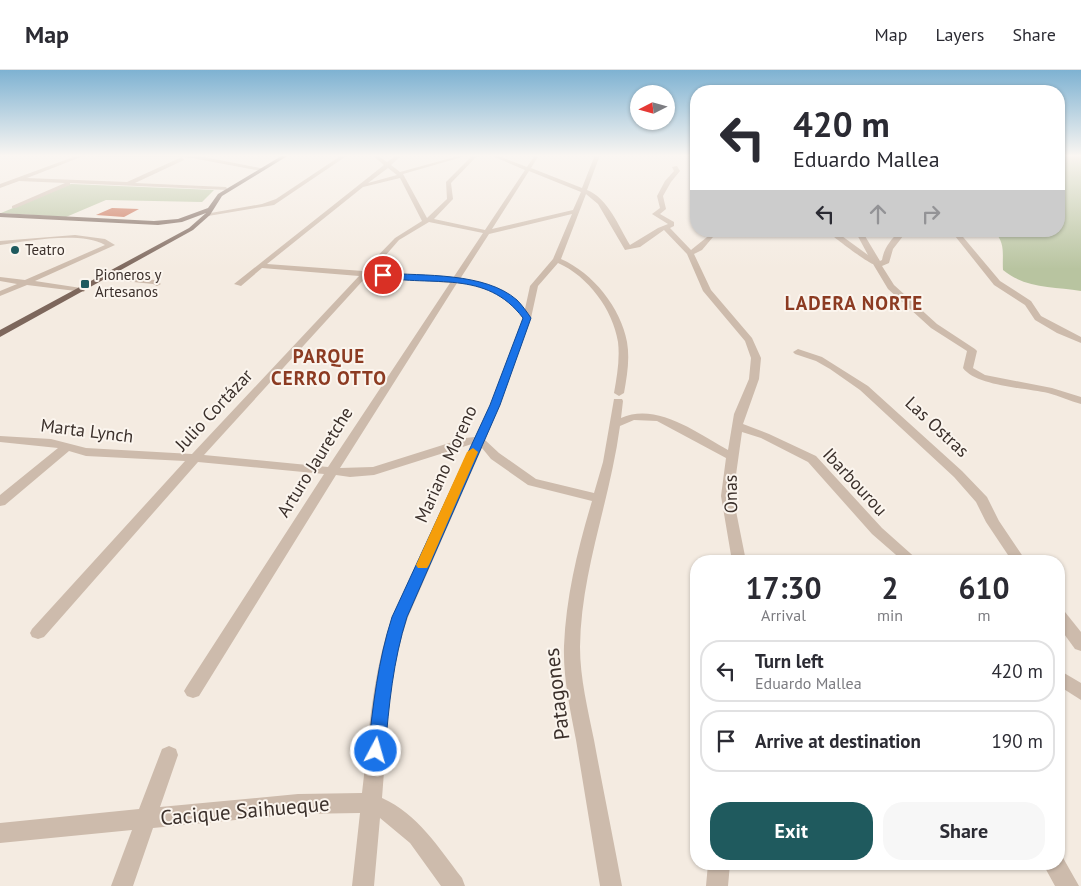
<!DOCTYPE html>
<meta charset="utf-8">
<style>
body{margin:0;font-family:"PT Sans",sans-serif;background:#f7f7f7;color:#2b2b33;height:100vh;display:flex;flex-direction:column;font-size:19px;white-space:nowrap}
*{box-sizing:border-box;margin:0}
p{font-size:16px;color:#7c7c81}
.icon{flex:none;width:28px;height:28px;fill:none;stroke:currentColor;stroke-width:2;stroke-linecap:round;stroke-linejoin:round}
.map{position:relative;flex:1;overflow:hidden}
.drawer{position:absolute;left:690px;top:485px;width:375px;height:315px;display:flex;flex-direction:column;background:#fff;border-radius:20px;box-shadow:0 1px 4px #0004}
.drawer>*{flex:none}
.top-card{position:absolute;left:690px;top:15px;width:375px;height:152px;border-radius:20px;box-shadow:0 1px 4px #0004;background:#fff;color:#2b2b33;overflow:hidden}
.needle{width:32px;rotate:264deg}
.tools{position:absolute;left:630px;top:15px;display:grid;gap:10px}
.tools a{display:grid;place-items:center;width:45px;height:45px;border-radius:50%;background:#fff;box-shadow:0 1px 4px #0004;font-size:25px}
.pin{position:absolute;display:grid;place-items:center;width:42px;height:42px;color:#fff;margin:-21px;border:2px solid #fff;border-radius:50%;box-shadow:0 1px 5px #0007}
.me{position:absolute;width:55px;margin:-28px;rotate:6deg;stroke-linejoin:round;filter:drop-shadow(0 0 4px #0008)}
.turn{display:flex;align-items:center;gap:18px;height:105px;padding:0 20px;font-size:22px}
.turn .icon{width:65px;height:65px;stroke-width:2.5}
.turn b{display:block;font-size:35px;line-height:42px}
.lanes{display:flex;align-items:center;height:48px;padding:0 20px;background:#0003;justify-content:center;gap:25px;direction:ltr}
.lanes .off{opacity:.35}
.eta{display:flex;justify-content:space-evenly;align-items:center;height:85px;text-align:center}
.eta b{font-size:30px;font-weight:600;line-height:35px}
.cta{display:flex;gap:10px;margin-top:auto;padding:10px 20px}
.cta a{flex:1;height:58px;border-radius:20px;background:#1f5a5e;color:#fff;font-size:20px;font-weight:600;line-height:58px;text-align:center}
.cta a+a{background:#f7f7f7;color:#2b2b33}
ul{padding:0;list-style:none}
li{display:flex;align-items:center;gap:15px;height:62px;margin:0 10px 8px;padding:0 10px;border:2px solid #e1e1e2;border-radius:20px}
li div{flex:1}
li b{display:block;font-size:19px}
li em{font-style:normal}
header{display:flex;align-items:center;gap:30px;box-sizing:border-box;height:70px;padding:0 25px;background:#fff;border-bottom:1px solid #e1e1e2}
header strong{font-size:24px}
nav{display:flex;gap:28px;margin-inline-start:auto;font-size:18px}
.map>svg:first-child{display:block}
.green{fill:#b8c4a0}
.building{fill:#c8694b}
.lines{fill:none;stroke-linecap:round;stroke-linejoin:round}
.minor{fill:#cdbbac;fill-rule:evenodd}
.major{fill:#7d675c;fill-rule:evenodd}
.route{fill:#1a73e8;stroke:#114b97}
.slow{fill:#f59e0b}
.poi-dot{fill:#1f5a5e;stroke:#fbf5ee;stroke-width:2}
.labels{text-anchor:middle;stroke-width:4;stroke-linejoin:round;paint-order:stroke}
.far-poi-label{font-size:15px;fill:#3b302b;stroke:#fbf5ee;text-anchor:start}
.street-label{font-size:18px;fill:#3b302b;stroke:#fbf5ee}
.far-district-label{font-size:19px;font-weight:bold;letter-spacing:1px;fill:#8c3b22;stroke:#fbf5ee}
.near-street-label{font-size:21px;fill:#3b302b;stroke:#fbf5ee}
</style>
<header>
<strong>Map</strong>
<nav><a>Map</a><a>Layers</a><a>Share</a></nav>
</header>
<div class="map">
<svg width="1081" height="816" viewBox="0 0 1081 816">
<rect width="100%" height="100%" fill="#f4ebe1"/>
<g class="green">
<path d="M1059 85H1081V221C1053 216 1026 219 1003 200 1002 184 1006 174 994 161H1059Z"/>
<polygon points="71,114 214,120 202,132 106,130 66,147 1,143"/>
</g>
<polygon class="building" points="112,138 139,139 124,147 96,145"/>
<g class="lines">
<g class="minor">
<polygon points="79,85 86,85 27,108 127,112 182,87 98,87 96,85 194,85 265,99 262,101 192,88 182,87 184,90 135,113 226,117 228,120 70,113 70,115 16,138 12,138 12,136 65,113 19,111 0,118 0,114"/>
<polygon points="342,85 348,85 274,135 208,146 205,144 262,134 276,129"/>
<path d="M372 85H377L387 92 397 85H402L391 95 400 102 462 85H469L403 104 427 148 447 129 446 112 473 85H478L451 113 453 129 434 149 485 160 525 100 490 85H496L527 97 535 85H539L531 98 582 118 595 85H600L587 120C608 128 619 157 630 175L658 158 668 154 652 144 660 138 657 126 665 111 674 101 672 97 677 96 680 101 671 112 663 126 666 139 660 144 674 152V156L670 158 691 180 712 163 745 161 739 166 713 167 702 180 694 184 711 220 752 268 761 288 759 309 743 354 769 364 816 386 882 458 919 491H903L872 464 808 392 761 368 742 362 733 426 746 491H732L721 426 726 388 657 351 634 350 620 356C610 431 581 501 580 577 580 608 588 640 594 670 603 719 613 767 622 816H600C592 767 584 719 576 670 570 639 563 607 564 576 566 526 578 478 592 431L528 415 491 389 482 378 408 547C388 605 387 667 382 728 418 744 438 777 462 808L465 816H441L410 773 380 748 374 816H352L360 743 298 744 153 758 133 816H111L132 760 0 773V753L139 739 162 679 169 676 176 679 178 685 160 737 298 724 362 723C369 664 372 604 392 547L472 374 374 405 350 407 336 405 199 626 193 628 187 626 184 621 187 616 324 404 198 392 44 567 38 569 32 567 30 563 32 559 185 391 86 386 69 381 5 435 0 436V425L58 378 0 372V366L51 369 86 378 192 384 359 206 262 198 241 216 234 214 384 95ZM388 98 397 105 368 113ZM529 101 581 122 573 140 492 159ZM400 108 422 151 395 168 363 201 267 194 363 117ZM586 124 598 134 625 180 640 177 664 160 687 184 703 221 745 271 751 288 749 309 734 344 728 380C697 363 657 332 621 348L623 331 622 329H614L603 392 594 423 536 409 499 383 485 370 500 335 531 248 538 216 558 193C588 206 613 240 618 272 620 289 617 306 614 323L619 326 624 323C627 306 630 289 627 272 621 238 593 203 561 189ZM572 144 553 189 530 216 525 239C508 220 485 211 460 209L489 164ZM429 152 483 163 453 208 371 202 399 170ZM367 206 450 213 328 397 204 385ZM457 213C484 215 507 225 523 248L490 335 475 367 465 368 373 397 340 398Z"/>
<path d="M827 161H835L868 185 855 161H862L880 191 882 190C884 178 891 169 900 161H907L893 179 889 193 882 196 894 215 937 254 975 279 977 281 973 298 985 305 1052 318 1081 327V334C1070 331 1059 326 1048 323 1026 318 976 316 963 298L967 281 931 258 888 219 873 194C868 193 833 167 827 161Z"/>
<polygon points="951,161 958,161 1000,211 1031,231 1041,246 1081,267 1081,273 1057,263 1035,250 1025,235 994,215"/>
<path d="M75 165 105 169 115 175 35 211 81 218 85 220 84 222 27 215 0 226V221L17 214 0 211V207L25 210 105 175C80 161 28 171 0 175V171Z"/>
<polygon points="101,205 155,210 161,214 157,216 153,214 104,209 100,207"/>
<polygon points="798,279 822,287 868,316 962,401 987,427 999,451 1026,491 1012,491 986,452 976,432 954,407 860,320 830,299 816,291 795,284 793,282"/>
<polygon points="1059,540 1065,542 1081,562 1081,581 1075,579 1059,557"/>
<polygon points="1059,600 1081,613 1081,630 1059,616"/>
<polygon points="1059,785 1062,786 1079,816 1055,816 1043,794 1059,794"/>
<polygon points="708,794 730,794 728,816 706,816"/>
</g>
<polygon class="major" points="283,85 289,85 222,126 210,145 193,160 0,267 0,260 189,158 206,143 182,152 158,155 0,147 0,143 154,151 178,149 208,138 218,124"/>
</g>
<linearGradient id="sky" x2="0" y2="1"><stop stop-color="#7eb2d2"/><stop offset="0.43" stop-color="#faf6f2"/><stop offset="1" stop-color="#faf6f2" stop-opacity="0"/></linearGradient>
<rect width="1081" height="199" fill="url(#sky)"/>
<path class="route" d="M383 203C423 206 485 202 517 230 522 235 527 242 531 248L500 335 407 547C393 591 389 635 385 681L382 687 376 689 370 687 368 681C373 635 378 591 392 547L490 335 523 248C486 199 433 217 380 207L379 205Z"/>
<polygon class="slow" points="473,378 478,382 429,495 427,498 418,498 416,495 467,382"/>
<g class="poi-dot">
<circle cx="15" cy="180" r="5"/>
<rect x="80" y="209" width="10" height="10" rx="2.5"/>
</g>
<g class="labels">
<g class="far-poi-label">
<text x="25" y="185">Teatro</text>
<text x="95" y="210">Pioneros y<tspan x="95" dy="17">Artesanos</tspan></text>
</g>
<g class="street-label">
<text transform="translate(214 340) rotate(-47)" y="6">Julio Cortázar</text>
<text transform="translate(937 357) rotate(43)" y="6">Las Ostras</text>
<text transform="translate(87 361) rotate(7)" y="6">Marta Lynch</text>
<text transform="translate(315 392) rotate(-58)" y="6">Arturo Jauretche</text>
<text transform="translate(446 394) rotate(-66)" y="6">Mariano Moreno</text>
<text transform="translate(855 412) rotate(47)" y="6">Ibarbourou</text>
<text transform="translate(731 424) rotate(-91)" y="6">Onas</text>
</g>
<g class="far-district-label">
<text x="854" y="240">LADERA NORTE</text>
<text x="329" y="293">PARQUE<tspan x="329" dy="22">CERRO OTTO</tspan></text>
</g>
<g class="near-street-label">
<text transform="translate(557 624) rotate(-97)" y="7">Patagones</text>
<text transform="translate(245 741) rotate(-5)" y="7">Cacique Saihueque</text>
</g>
</g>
</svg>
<div class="tools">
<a><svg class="needle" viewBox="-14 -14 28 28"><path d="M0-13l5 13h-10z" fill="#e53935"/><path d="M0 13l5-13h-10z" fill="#7c7c81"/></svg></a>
</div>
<div class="pin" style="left:383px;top:205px;background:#d93025"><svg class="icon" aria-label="arrive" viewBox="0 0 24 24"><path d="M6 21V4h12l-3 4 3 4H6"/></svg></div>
<svg class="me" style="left:376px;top:681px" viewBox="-20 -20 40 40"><circle r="17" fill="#1a73e8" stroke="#fff" stroke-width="3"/><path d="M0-11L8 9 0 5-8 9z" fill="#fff"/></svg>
<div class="top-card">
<div class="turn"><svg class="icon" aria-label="left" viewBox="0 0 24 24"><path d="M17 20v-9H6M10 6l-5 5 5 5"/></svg><div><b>420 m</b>Eduardo Mallea</div></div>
<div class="lanes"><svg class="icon" aria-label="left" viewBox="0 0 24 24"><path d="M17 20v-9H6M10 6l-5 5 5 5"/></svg><svg class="icon off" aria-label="ahead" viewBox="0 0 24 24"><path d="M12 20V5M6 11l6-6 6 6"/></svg><svg class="icon off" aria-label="right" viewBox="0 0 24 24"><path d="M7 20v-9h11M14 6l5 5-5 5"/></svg></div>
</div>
<section class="drawer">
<div class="eta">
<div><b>17:30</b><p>Arrival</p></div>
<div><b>2</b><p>min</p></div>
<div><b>610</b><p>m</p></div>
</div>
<ul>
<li><svg class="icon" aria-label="left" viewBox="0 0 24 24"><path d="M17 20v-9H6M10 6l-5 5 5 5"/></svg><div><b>Turn left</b><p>Eduardo Mallea</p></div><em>420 m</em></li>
<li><svg class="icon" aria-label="arrive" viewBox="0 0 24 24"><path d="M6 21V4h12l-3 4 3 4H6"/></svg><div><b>Arrive at destination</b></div><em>190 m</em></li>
</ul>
<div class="cta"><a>Exit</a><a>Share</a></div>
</section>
</div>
